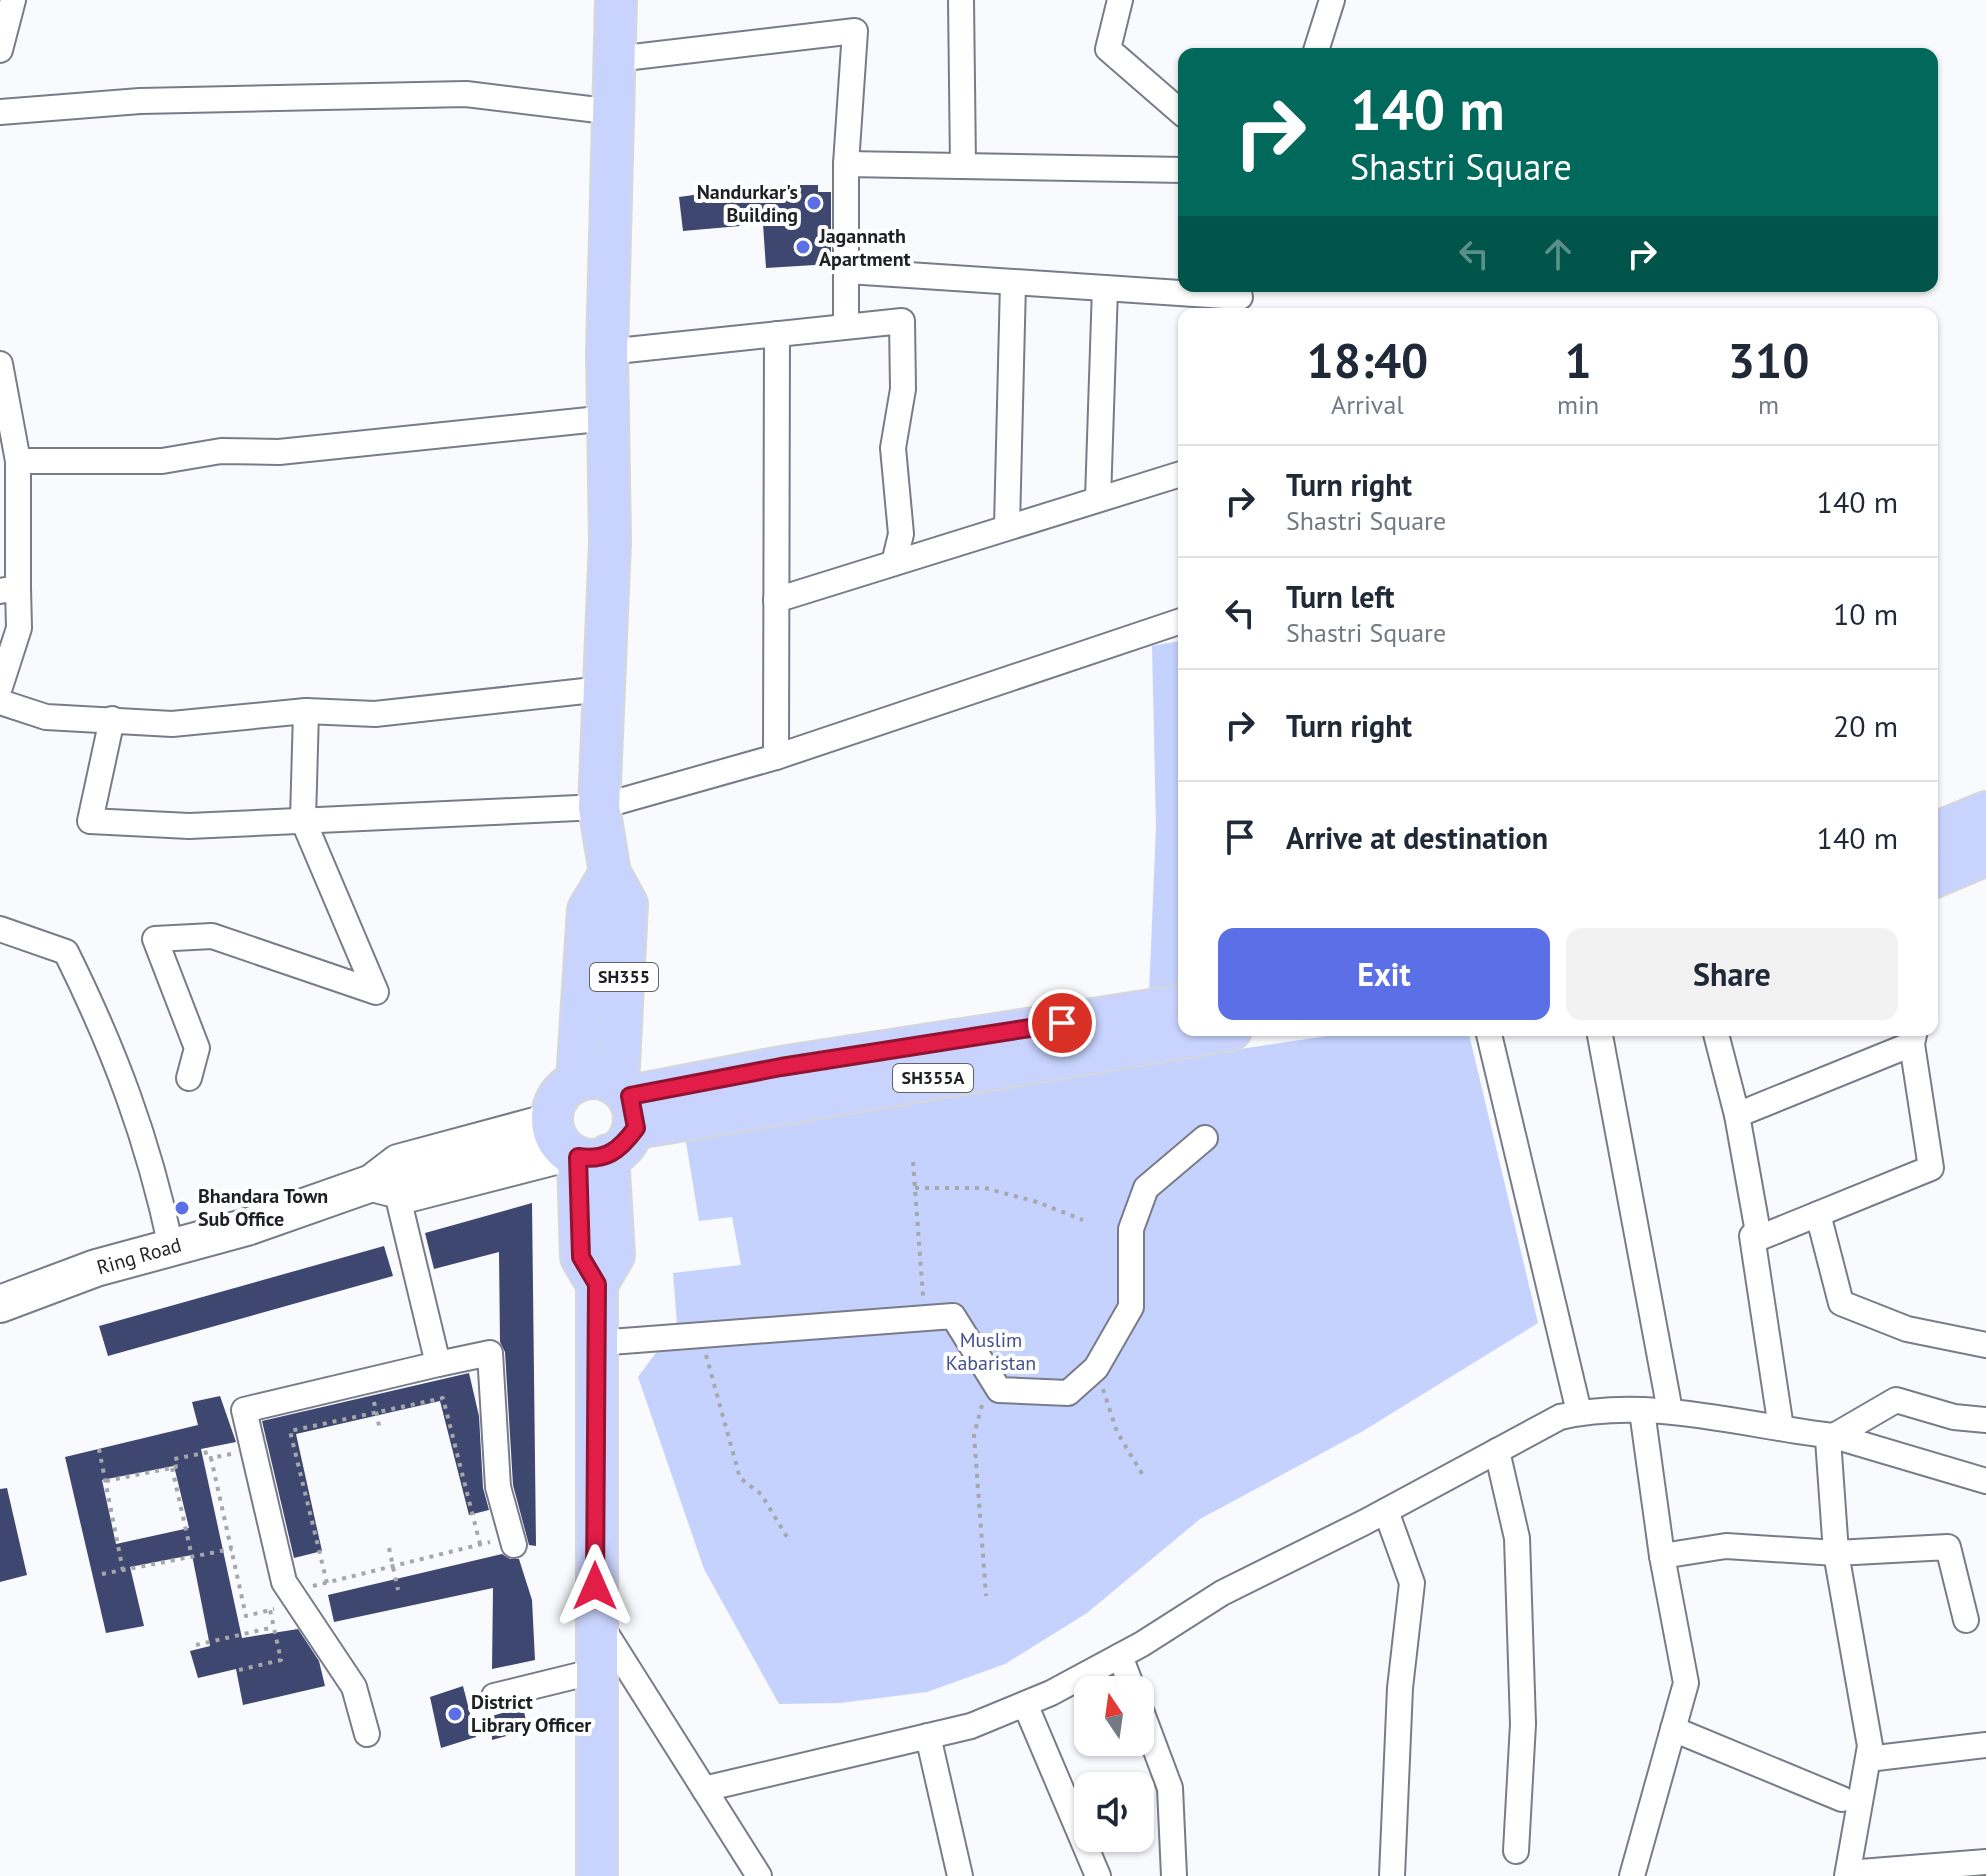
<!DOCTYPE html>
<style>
body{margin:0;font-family:"PT Sans",sans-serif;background:#f2f2f3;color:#1f2937;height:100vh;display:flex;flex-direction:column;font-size:30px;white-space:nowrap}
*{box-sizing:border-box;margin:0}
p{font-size:26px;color:#747a83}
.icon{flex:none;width:44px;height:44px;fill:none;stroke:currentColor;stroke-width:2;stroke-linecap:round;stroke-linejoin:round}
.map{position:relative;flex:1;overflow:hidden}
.details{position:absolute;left:1178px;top:308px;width:760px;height:728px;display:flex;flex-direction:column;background:#fff;border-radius:16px;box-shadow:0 2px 6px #0004}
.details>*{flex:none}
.banner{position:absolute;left:1178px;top:48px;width:760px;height:244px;border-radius:16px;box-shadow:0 2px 6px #0004;background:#00695c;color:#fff;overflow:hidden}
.needle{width:52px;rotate:347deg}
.controls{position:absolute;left:1074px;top:1676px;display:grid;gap:16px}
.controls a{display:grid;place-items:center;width:80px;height:80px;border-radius:16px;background:#fff;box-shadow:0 2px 6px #0004;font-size:40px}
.pin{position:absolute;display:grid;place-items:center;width:68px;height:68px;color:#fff;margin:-34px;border:4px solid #fff;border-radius:50%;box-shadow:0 2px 8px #0007}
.me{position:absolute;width:88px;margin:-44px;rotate:0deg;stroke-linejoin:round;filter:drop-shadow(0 0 6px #0008)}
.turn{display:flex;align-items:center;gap:28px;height:168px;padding:0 40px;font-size:36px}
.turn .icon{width:104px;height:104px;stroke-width:2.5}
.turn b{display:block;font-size:56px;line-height:68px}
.lanes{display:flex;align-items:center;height:76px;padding:0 40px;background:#0003;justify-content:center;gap:40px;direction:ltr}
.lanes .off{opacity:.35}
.eta{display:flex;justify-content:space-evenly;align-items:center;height:136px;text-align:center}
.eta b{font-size:48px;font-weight:800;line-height:56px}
.cta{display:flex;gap:16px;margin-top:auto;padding:16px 40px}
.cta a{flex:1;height:92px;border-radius:16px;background:#5b70e6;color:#fff;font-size:32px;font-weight:800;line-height:92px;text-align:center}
.cta a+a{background:#f2f2f3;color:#1f2937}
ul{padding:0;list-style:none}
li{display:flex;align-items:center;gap:24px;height:112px;padding:0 40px;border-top:2px solid #e0e1e3}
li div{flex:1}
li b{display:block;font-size:30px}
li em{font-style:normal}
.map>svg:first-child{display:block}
.green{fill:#c5d2fd}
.building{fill:#3d4770;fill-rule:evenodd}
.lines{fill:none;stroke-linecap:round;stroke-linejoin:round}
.street-casing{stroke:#787c89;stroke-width:28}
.secondary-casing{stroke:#787c89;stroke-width:40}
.primary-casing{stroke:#d6d7d8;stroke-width:44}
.path{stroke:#a6a7ab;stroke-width:4;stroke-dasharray:4 6;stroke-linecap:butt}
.street{stroke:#fff;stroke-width:24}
.secondary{stroke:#fff;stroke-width:36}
.primary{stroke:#c9d4fe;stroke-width:40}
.route-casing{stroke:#92132f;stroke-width:20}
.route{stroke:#e11d48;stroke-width:14}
.poi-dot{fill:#5b70e6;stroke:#fff;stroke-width:3}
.labels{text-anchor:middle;stroke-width:8;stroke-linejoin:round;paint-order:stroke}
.shield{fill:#fff;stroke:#626366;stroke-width:2}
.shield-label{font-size:18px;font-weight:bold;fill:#1e2025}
.poi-label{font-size:20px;font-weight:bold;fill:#1e2025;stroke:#fff;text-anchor:start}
.street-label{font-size:20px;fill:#1e2025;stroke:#fff}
.park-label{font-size:20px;fill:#43508d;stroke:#fff}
</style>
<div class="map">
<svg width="1986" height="1876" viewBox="0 0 1986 1876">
<rect width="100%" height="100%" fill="#f9fafd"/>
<g class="green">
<polygon points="1184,640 1184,991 1149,995 1156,827 1152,646"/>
<polygon points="1368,1030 1468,1030 1538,1323 1363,1431 1200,1519 1087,1613 1005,1664 927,1692 840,1703 779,1704 704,1569 638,1377 677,1324 673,1273 741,1265 732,1217 699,1221 686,1142 735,1124"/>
</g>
<g class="building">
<polygon points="766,185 766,198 800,193 800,185 818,185 818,192 831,192 831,264 766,268 763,224 683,231 679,197"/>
<polygon points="532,1203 536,1546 529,1545 513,1485 505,1352 500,1342 499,1252 434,1269 425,1233"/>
<polygon points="384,1246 393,1276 108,1356 99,1326"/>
<polygon points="469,1373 479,1416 483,1488 489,1510 469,1515 440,1401 296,1434 322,1551 294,1558 262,1421"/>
<path d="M220 1396 236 1442 201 1449 242 1638 298 1629 319 1661 325 1686 243 1705 236 1669 198 1678 190 1651 210 1646 192 1555 130 1567 144 1626 106 1633 65 1457 198 1425 192 1402ZM174 1466 189 1528 116 1544 102 1480Z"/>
<polygon points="7,1488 27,1575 0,1582 0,1489"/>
<polygon points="502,1554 510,1559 519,1559 532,1600 535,1660 492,1669 493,1588 334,1622 328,1595"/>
<polygon points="463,1686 476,1737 441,1748 430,1697"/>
<polygon points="523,1707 528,1730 492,1740 492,1716"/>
</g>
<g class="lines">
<g class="street-casing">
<g id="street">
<polyline points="961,0 963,165"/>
<polyline points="1120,0 1108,49 1184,115"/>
<polyline points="0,50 13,0"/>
<polyline points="1315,54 1332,0"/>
<polyline points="616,59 855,31 846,164"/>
<polyline points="0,112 140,101 466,94 614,112"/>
<polyline points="848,271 1240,297"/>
<polyline points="846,325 846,164 1184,170"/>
<polyline points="607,352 902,321 903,389 893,448 901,534 894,563"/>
<polyline points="0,364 18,461 18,588"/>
<polyline points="18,461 162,461 221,451 279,452 608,418"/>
<polyline points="1098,499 1105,288"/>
<polyline points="1007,526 1013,283"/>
<polyline points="0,591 18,588 19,628 0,687"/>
<polyline points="776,600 1184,473"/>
<polyline points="0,702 46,717 172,724 306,711 375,714 603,689"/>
<polyline points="112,719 90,821 189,826 599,807 776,757 1184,620"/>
<polyline points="776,757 777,334"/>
<path d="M0 929 66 952C115 1051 148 1139 171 1247"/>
<polyline points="1488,1030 1579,1412"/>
<polyline points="1599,1030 1670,1411"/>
<polyline points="1715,1030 1737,1115 1759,1238 1931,1168 1912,1044 1915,1030"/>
<polyline points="189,1078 197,1048 155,939 212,936 376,992 303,820 306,711"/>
<polyline points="1737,1115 1912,1044"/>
<polyline points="1818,1214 1841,1303 1907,1329 1986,1345"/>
<polyline points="1759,1238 1752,1236 1781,1428"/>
<polyline points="597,1343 953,1316 999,1390 1068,1393 1096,1368 1131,1307 1131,1229 1146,1188 1205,1138"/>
<polyline points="438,1364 490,1353 498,1487 514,1545"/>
<polyline points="1642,1411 1662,1556"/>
<polyline points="1986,1420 1954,1417 1896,1400 1834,1436 1986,1481"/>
<polyline points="1497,1451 1517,1538 1523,1724 1516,1851"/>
<polyline points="1386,1511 1412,1583 1400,1688 1392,1876"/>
<polyline points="600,1624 759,1876"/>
<polyline points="1120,1656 1133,1690"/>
<polyline points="494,1696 596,1671"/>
<polyline points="1025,1704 1098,1876"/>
<polyline points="1140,1708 1170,1788 1174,1876"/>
<polyline points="1673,1729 1842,1799"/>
<polyline points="367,1734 354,1687 284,1582 244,1410 438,1364 396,1189"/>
<polyline points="928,1736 960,1876"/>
<polyline points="1868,1759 1986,1745"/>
<path d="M704 1789 971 1726 1051 1693 1142 1644 1222 1593 1365 1522 1560 1417C1651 1396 1744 1426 1834 1436L1828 1439 1836 1553 1726 1546 1662 1556 1686 1683 1632 1876"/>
<polyline points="1848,1873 1986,1862"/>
<polyline points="1847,1876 1870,1746 1836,1553 1948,1547 1966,1620"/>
</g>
</g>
<g class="secondary-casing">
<g id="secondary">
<polyline points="372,1183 411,1193 567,1153"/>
<polyline points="0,1304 96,1268 247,1227 372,1183 398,1163 550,1122"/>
</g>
</g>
<g class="primary-casing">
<g id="primary">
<polyline points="616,0 607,352 610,542 599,807 610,873 627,904 618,1085"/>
<polyline points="1932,834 1986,812"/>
<polyline points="1932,878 1986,855"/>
<circle cx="593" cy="1119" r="41"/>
<polyline points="577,1081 588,910 610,873"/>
<polyline points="630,1096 781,1067 1184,1005"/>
<polyline points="636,1128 1231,1030"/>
<polyline points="578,1157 581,1257 597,1284"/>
<polyline points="597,1876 597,1284 614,1255 608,1155"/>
</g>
</g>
<g class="path">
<polyline points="913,1162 923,1296"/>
<polyline points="915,1188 985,1188 1037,1202 1083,1220"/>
<polyline points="706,1355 740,1478 761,1494 787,1537"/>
<polyline points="1103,1389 1117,1432 1144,1477"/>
<polyline points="374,1402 380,1430"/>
<polyline points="982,1405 974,1435 986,1596"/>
<polyline points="99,1449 123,1571"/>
<polyline points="231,1454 211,1458 246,1616 274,1609"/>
<polyline points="172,1468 192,1557"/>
<polyline points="106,1481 176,1467 174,1459 209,1452 211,1458"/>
<polyline points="389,1548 398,1590"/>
<polyline points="102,1574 232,1549"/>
<polyline points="327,1583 290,1431 443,1398 480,1544"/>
<polyline points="313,1586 490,1542"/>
<polyline points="196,1645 274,1627"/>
<polyline points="239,1670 281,1660 270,1610"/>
</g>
<use href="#street" class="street"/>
<use href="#secondary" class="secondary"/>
<use href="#primary" class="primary"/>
</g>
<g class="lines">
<g class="route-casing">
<path id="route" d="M595 1586 597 1284 581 1257 578 1157C606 1161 619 1151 636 1128L630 1096 781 1067 1062 1023"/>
</g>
<use href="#route" class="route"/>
</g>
<g class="poi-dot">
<circle cx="814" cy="203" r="8"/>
<circle cx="803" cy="247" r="8"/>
<circle cx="182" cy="1208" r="8"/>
<circle cx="455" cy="1714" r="8"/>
</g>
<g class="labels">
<g class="shield">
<rect x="590" y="963" width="68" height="28" rx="6"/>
<rect x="893" y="1064" width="80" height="28" rx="6"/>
</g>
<g class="shield-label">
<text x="624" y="983">SH355</text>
<text x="933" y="1084">SH355A</text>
</g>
<g class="poi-label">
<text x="798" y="199" text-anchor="end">Nandurkar's<tspan x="798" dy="23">Building</tspan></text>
<text x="819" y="243">Jagannath<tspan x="819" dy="23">Apartment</tspan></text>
<text x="198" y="1203">Bhandara Town<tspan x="198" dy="23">Sub Office</tspan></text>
<text x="471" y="1709">District<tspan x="471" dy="23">Library Officer</tspan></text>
</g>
<g class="street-label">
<text transform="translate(139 1256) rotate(-16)" y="7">Ring Road</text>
</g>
<g class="park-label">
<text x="991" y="1347">Muslim<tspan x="991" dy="23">Kabaristan</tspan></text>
</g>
</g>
</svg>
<div class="controls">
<a><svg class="needle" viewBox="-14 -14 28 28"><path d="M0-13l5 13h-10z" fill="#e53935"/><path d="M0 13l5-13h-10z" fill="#747a83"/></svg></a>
<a><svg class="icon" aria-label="sound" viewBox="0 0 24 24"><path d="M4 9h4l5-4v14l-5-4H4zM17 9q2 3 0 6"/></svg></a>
</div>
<div class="pin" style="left:1062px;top:1023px;background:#d93025"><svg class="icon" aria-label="arrive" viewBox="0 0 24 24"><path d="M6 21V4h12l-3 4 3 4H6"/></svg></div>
<svg class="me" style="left:595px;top:1586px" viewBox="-20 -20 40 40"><path d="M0-17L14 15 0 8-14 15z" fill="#e11d48" stroke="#fff" stroke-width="4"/></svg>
<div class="banner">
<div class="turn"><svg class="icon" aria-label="right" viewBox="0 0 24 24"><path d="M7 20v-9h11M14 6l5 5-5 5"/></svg><div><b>140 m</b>Shastri Square</div></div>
<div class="lanes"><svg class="icon off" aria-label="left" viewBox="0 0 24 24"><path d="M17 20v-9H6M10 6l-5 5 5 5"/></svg><svg class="icon off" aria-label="ahead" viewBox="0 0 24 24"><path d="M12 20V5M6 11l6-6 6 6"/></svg><svg class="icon" aria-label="right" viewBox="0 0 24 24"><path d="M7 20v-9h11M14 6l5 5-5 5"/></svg></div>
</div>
<section class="details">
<div class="eta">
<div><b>18:40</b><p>Arrival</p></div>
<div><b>1</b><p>min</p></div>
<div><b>310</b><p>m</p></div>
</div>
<ul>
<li><svg class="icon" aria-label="right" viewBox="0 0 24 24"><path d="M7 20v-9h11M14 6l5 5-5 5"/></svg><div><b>Turn right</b><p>Shastri Square</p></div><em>140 m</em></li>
<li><svg class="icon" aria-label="left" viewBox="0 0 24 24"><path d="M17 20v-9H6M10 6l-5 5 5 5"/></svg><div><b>Turn left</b><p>Shastri Square</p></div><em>10 m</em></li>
<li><svg class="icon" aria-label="right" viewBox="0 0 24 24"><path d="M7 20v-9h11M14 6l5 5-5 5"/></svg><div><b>Turn right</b></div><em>20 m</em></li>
<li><svg class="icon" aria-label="arrive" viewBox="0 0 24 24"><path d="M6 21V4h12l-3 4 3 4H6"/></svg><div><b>Arrive at destination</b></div><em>140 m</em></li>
</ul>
<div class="cta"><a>Exit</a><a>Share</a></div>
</section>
</div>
